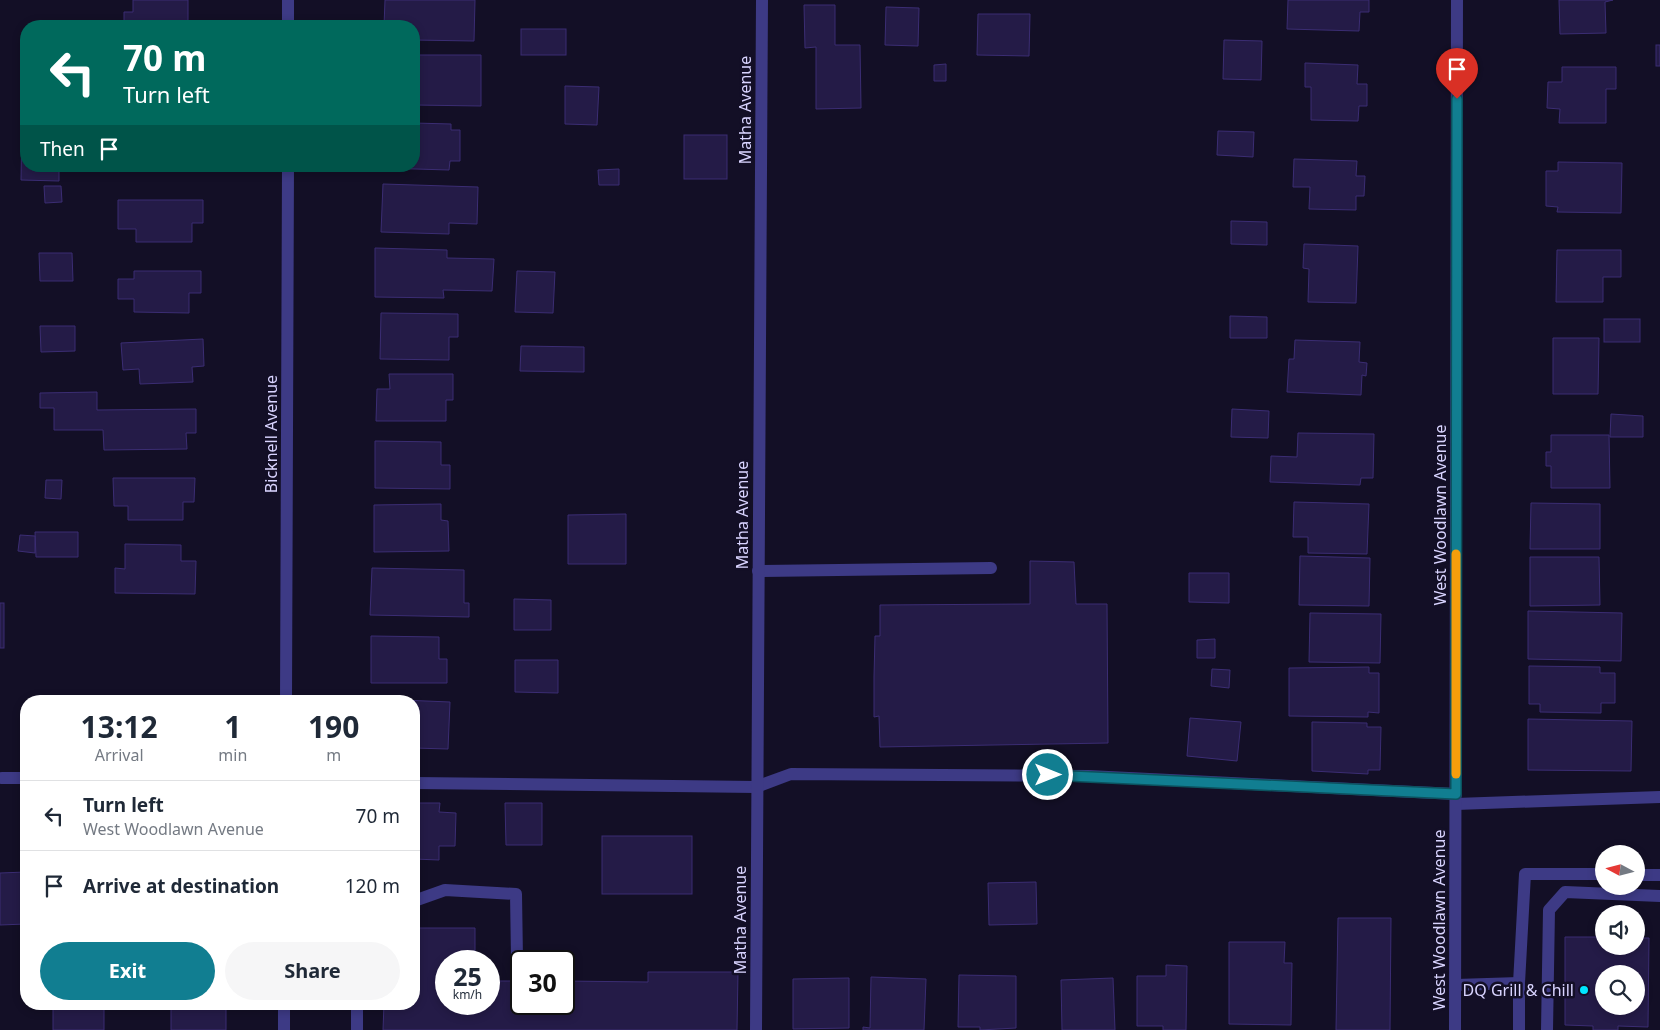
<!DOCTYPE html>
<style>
body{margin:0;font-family:"Noto Sans",sans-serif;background:#f6f6f7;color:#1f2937;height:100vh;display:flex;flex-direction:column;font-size:19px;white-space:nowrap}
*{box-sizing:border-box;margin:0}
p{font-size:16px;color:#747a83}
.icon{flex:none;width:28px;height:28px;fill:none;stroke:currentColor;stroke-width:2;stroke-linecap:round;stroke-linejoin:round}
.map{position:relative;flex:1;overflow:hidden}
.panel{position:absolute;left:20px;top:695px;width:400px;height:315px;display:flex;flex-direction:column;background:#fff;border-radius:20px;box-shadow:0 2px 8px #0003}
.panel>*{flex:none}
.hud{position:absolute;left:20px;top:20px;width:400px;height:152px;border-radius:20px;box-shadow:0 2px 8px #0003;background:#00695c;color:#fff;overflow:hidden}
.needle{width:32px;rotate:277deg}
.buttons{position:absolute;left:1595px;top:845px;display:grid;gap:10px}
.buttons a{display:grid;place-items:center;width:50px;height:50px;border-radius:50%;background:#fff;box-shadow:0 2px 8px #0003;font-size:25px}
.speed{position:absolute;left:435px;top:950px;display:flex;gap:10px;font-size:25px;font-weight:700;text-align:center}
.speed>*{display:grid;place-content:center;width:65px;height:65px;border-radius:50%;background:#fff;box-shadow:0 2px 8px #0003;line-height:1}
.speed small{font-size:12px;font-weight:400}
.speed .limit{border:2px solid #111;border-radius:8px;background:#fff;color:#111}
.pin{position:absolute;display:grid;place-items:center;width:42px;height:42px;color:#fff;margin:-51px -21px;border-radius:50% 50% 50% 0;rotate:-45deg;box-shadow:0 0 5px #0007}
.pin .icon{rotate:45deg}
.me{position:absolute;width:55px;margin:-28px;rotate:90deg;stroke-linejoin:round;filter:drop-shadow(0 0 4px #0008)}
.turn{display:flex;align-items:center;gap:18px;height:105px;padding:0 20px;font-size:22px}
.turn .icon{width:65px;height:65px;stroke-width:2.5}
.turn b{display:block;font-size:35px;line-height:42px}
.then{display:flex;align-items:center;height:48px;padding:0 20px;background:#0003;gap:10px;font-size:19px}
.eta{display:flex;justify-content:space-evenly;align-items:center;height:85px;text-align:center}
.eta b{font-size:30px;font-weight:700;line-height:35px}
.action{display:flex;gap:10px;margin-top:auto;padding:10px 20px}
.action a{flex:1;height:58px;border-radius:30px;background:#117e91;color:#fff;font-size:20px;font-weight:700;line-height:58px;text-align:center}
.action a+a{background:#f6f6f7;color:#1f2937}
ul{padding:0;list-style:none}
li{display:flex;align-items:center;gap:15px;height:70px;padding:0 20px;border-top:1px solid #e0e1e3}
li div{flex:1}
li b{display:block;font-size:19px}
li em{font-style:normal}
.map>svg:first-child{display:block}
.building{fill:#241b47;stroke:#3b2d73;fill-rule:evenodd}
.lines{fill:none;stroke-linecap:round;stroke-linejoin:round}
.lane{stroke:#3d3a85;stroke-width:12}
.street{stroke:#3d3a85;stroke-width:12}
.route-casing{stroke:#0b525e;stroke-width:12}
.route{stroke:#117e91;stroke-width:9}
.slow{stroke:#f59e0b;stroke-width:9}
.poi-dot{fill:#00e5ff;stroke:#130f26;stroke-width:2}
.labels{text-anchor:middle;stroke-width:5;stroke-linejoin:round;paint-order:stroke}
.street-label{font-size:16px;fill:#d9d4ff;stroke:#130f26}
.poi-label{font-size:16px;fill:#d9d4ff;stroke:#130f26;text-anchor:end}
</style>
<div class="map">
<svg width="1660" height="1030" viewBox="0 0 1660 1030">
<rect width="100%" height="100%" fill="#130f26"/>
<g class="building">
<polygon points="133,0 188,0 188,26 124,26 124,12 133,12"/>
<polygon points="385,0 475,0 474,41 414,40 414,26 384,26"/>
<polygon points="1288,0 1369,0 1369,12 1360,12 1359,31 1287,29"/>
<polygon points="1559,0 1613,0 1605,2 1606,33 1560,34"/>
<polygon points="804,5 835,5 835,45 860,45 861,108 816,109 816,47 805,48"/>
<polygon points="886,7 919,8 918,46 885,45"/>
<polygon points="978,14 1030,14 1029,56 977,55"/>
<polygon points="43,22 88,23 88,26 43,26"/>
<rect x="521" y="29" width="45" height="26"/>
<polygon points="1224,40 1262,41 1261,80 1223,79"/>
<rect x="1656" y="45" width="4" height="21"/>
<polygon points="414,55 481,55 481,106 414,105"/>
<polygon points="1305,63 1358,65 1357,84 1367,84 1367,106 1359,106 1358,121 1311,120 1311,87 1305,87"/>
<polygon points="946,64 946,81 934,81 934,65"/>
<polygon points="1562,67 1616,67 1616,89 1606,89 1606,123 1559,123 1560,109 1547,108 1548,82 1562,82"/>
<polygon points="565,86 599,87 597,125 565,124"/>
<polygon points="414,123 451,124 451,130 460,130 460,161 450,161 449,170 382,168 414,166"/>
<polygon points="22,124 26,124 26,166 59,166 59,181 21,180"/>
<polygon points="1218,131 1254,132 1253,157 1217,155"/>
<rect x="684" y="135" width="43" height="44"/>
<polygon points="1294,159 1357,161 1356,176 1365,176 1364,196 1356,196 1356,210 1309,209 1310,187 1293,187"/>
<polygon points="1558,162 1622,163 1621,213 1557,212 1558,207 1546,206 1546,171 1558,171"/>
<polygon points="619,169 619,185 599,185 598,170"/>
<polygon points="383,184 478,187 477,224 449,223 449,234 381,232"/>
<polygon points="44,186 61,186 62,202 45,203"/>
<polygon points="118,200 203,200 203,223 192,223 192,242 136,242 136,229 118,229"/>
<polygon points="1231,221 1267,222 1267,245 1231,244"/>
<polygon points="1304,244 1358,246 1356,303 1308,302 1309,269 1303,268"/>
<polygon points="375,248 447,250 447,258 494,259 492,291 443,290 444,298 375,297"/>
<polygon points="1557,250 1621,250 1621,277 1603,277 1603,302 1556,302"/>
<polygon points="39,253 72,253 73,281 40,281"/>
<polygon points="134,271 201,271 201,293 189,293 189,313 134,312 134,299 118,299 118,279 134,279"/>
<polygon points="517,271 555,272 553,313 515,312"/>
<polygon points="381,313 458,314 458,337 449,337 449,360 380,359"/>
<polygon points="1230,316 1267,317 1267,338 1230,338"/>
<rect x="1604" y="319" width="36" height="23"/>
<polygon points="40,326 75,326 75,351 41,352"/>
<polygon points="1553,338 1599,338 1598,394 1553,394"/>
<polygon points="203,339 204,366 192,367 193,382 140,384 139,369 123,370 121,343"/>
<polygon points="1295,340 1360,342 1359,362 1367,363 1366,376 1362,375 1361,395 1287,392 1289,359 1294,359"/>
<polygon points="521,346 584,347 584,372 520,371"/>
<polygon points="389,374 453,374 453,400 446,400 446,421 376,421 377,389 390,389"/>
<polygon points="97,392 97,410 196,409 196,433 186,433 187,449 104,450 103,430 54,430 54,408 40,408 40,393"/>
<polygon points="1232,409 1269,411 1268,438 1231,437"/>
<polygon points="1611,414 1643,416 1643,437 1610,437"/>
<polygon points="1298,433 1374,434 1373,478 1361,478 1360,485 1270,482 1271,456 1297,457"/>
<polygon points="1551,435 1609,435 1610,488 1551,488 1551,466 1546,466 1546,452 1551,452"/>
<polygon points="375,441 441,442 441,465 450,465 450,489 375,488"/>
<polygon points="113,478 195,478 194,502 183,502 183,520 128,520 128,506 114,506"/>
<polygon points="46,480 62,480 61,499 45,498"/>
<polygon points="1294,502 1369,504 1367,554 1308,553 1308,537 1293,537"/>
<polygon points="1531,503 1600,504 1600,549 1530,549"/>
<polygon points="441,504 441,520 448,521 449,551 374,552 374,505"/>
<polygon points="626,514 626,564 568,564 568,515"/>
<polygon points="35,532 78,532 78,557 36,557"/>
<polygon points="20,535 35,536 35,553 18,551"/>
<polygon points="125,544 181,545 181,561 196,561 195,594 115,593 115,568 125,569"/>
<polygon points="1300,556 1370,558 1369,606 1299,605"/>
<polygon points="1530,557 1599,557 1600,605 1530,606"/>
<polygon points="1030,561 1074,562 1076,604 1107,604 1108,743 880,747 879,716 874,717 874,677 875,636 880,636 880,605 1030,604"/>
<polygon points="372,568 464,570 464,603 469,603 469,617 370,615"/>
<polygon points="1189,573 1229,573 1229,603 1189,602"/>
<polygon points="514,599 551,600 551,630 514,630"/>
<rect x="0" y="603" width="4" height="45"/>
<polygon points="1528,611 1622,613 1621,661 1528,659"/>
<polygon points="1310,613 1381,614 1380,663 1309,662"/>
<polygon points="371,636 439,637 439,659 447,659 447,683 371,683"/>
<polygon points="1215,639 1215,658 1197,658 1197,640"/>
<polygon points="515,660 558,660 558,693 515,692"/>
<polygon points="1529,666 1600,667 1600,673 1615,673 1615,703 1601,703 1601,713 1540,712 1540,704 1529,704"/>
<polygon points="1369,667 1369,673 1379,673 1379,713 1368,712 1368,717 1289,716 1289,668"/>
<polygon points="1212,669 1230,670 1229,688 1211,686"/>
<polygon points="378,699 450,702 448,749 414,748 414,701 378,701"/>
<polygon points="1190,718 1241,722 1237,761 1187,756"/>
<polygon points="1528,719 1632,721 1631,771 1528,770"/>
<polygon points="1312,722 1367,723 1367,727 1381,727 1380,770 1368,770 1368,774 1312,771"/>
<polygon points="414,803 440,803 439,812 456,813 455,846 439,846 439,860 414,859"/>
<polygon points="505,803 542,803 542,845 506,845"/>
<rect x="602" y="836" width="90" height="58"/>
<polygon points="26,872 26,924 0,925 0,873"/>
<polygon points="1036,882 1037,924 989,925 988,883"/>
<polygon points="1338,918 1391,918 1390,1030 1336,1030"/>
<polygon points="414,928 475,928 475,961 446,961 446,1004 489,1004 489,981 521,981 521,1004 564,1004 564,981 648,982 648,972 738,972 737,1030 383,1030 384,1004 414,1004"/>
<path d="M1565 937H1604V946H1636V938H1649L1648 1027 1618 1026V1030H1593V1026L1565 1025ZM1604 974H1636V1006H1604Z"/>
<polygon points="1229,942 1285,942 1284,963 1292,963 1291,1025 1229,1024"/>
<polygon points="1166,965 1187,966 1186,1030 1163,1030 1163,1026 1137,1026 1137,976 1166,976"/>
<polygon points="959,975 1016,976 1016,1028 980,1030 980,1027 958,1027"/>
<polygon points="871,977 926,979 924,1030 863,1030 863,1027 870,1028"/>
<polygon points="849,978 849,1028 793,1029 793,979"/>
<polygon points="1113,978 1115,1030 1062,1030 1061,980"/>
<rect x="53" y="1004" width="51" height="26"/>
<rect x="171" y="1004" width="55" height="26"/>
</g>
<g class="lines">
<g class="lane">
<polyline points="758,571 991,568"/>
<polyline points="2,778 26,778"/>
<polyline points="414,783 756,787"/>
<polyline points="1456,804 1660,797"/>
<polyline points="1636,875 1660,875"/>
<polyline points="414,901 445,890 516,894 517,959"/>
<polyline points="1519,983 1525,874 1604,874"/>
<polyline points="1456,985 1519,983 1519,1030"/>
<polyline points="357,1004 357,1030"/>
<polyline points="1547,1030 1549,910 1565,892 1660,896"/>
</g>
<g class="street">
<polyline points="288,26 288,0"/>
<polyline points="286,701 288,166"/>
<polyline points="756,787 791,774 1088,776 1456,794"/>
<polyline points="284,1030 284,1004"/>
<polyline points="756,1030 762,0"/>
<polyline points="1455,1030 1457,0"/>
</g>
</g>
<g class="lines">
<g class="route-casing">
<polyline id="route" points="1048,775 1456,794 1457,99"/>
</g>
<use href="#route" class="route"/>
<polyline class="slow" points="1456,774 1456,554"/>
</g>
<circle class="poi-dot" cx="1584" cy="990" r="5"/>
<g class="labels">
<g class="street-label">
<text transform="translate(745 110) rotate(-90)" y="6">Matha Avenue</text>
<text transform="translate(271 434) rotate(-90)" y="6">Bicknell Avenue</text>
<text transform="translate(742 515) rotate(-90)" y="6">Matha Avenue</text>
<text transform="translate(1440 515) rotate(-90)" y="6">West Woodlawn Avenue</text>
<text transform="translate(740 920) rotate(-90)" y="6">Matha Avenue</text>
<text transform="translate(1439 920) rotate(-90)" y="6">West Woodlawn Avenue</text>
</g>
<g class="poi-label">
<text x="1574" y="996">DQ Grill &amp; Chill</text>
</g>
</g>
</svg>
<div class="buttons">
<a><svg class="needle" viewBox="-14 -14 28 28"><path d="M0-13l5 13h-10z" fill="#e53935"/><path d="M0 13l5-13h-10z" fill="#747a83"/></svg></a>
<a><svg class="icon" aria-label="sound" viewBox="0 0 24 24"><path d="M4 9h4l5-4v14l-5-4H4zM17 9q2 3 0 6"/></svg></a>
<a><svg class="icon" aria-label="search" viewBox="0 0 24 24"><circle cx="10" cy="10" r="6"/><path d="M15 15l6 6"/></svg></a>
</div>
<div class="speed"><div>25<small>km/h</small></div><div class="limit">30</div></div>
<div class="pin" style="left:1457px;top:99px;background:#d93025"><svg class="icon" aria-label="arrive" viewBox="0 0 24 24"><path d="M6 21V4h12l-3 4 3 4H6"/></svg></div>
<svg class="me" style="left:1048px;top:775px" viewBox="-20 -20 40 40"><circle r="17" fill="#117e91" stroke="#fff" stroke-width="3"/><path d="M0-11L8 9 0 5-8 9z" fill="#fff"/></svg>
<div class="hud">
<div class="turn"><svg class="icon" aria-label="left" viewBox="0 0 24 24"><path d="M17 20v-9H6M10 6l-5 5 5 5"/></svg><div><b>70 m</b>Turn left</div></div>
<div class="then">Then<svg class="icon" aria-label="arrive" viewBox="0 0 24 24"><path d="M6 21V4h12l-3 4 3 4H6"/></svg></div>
</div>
<section class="panel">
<div class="eta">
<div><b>13:12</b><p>Arrival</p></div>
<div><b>1</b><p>min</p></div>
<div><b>190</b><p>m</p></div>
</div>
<ul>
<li><svg class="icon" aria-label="left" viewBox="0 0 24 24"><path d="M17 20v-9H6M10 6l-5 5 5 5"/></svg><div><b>Turn left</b><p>West Woodlawn Avenue</p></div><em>70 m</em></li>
<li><svg class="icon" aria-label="arrive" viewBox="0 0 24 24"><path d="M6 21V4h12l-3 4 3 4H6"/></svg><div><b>Arrive at destination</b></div><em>120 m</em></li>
</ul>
<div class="action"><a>Exit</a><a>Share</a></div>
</section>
</div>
